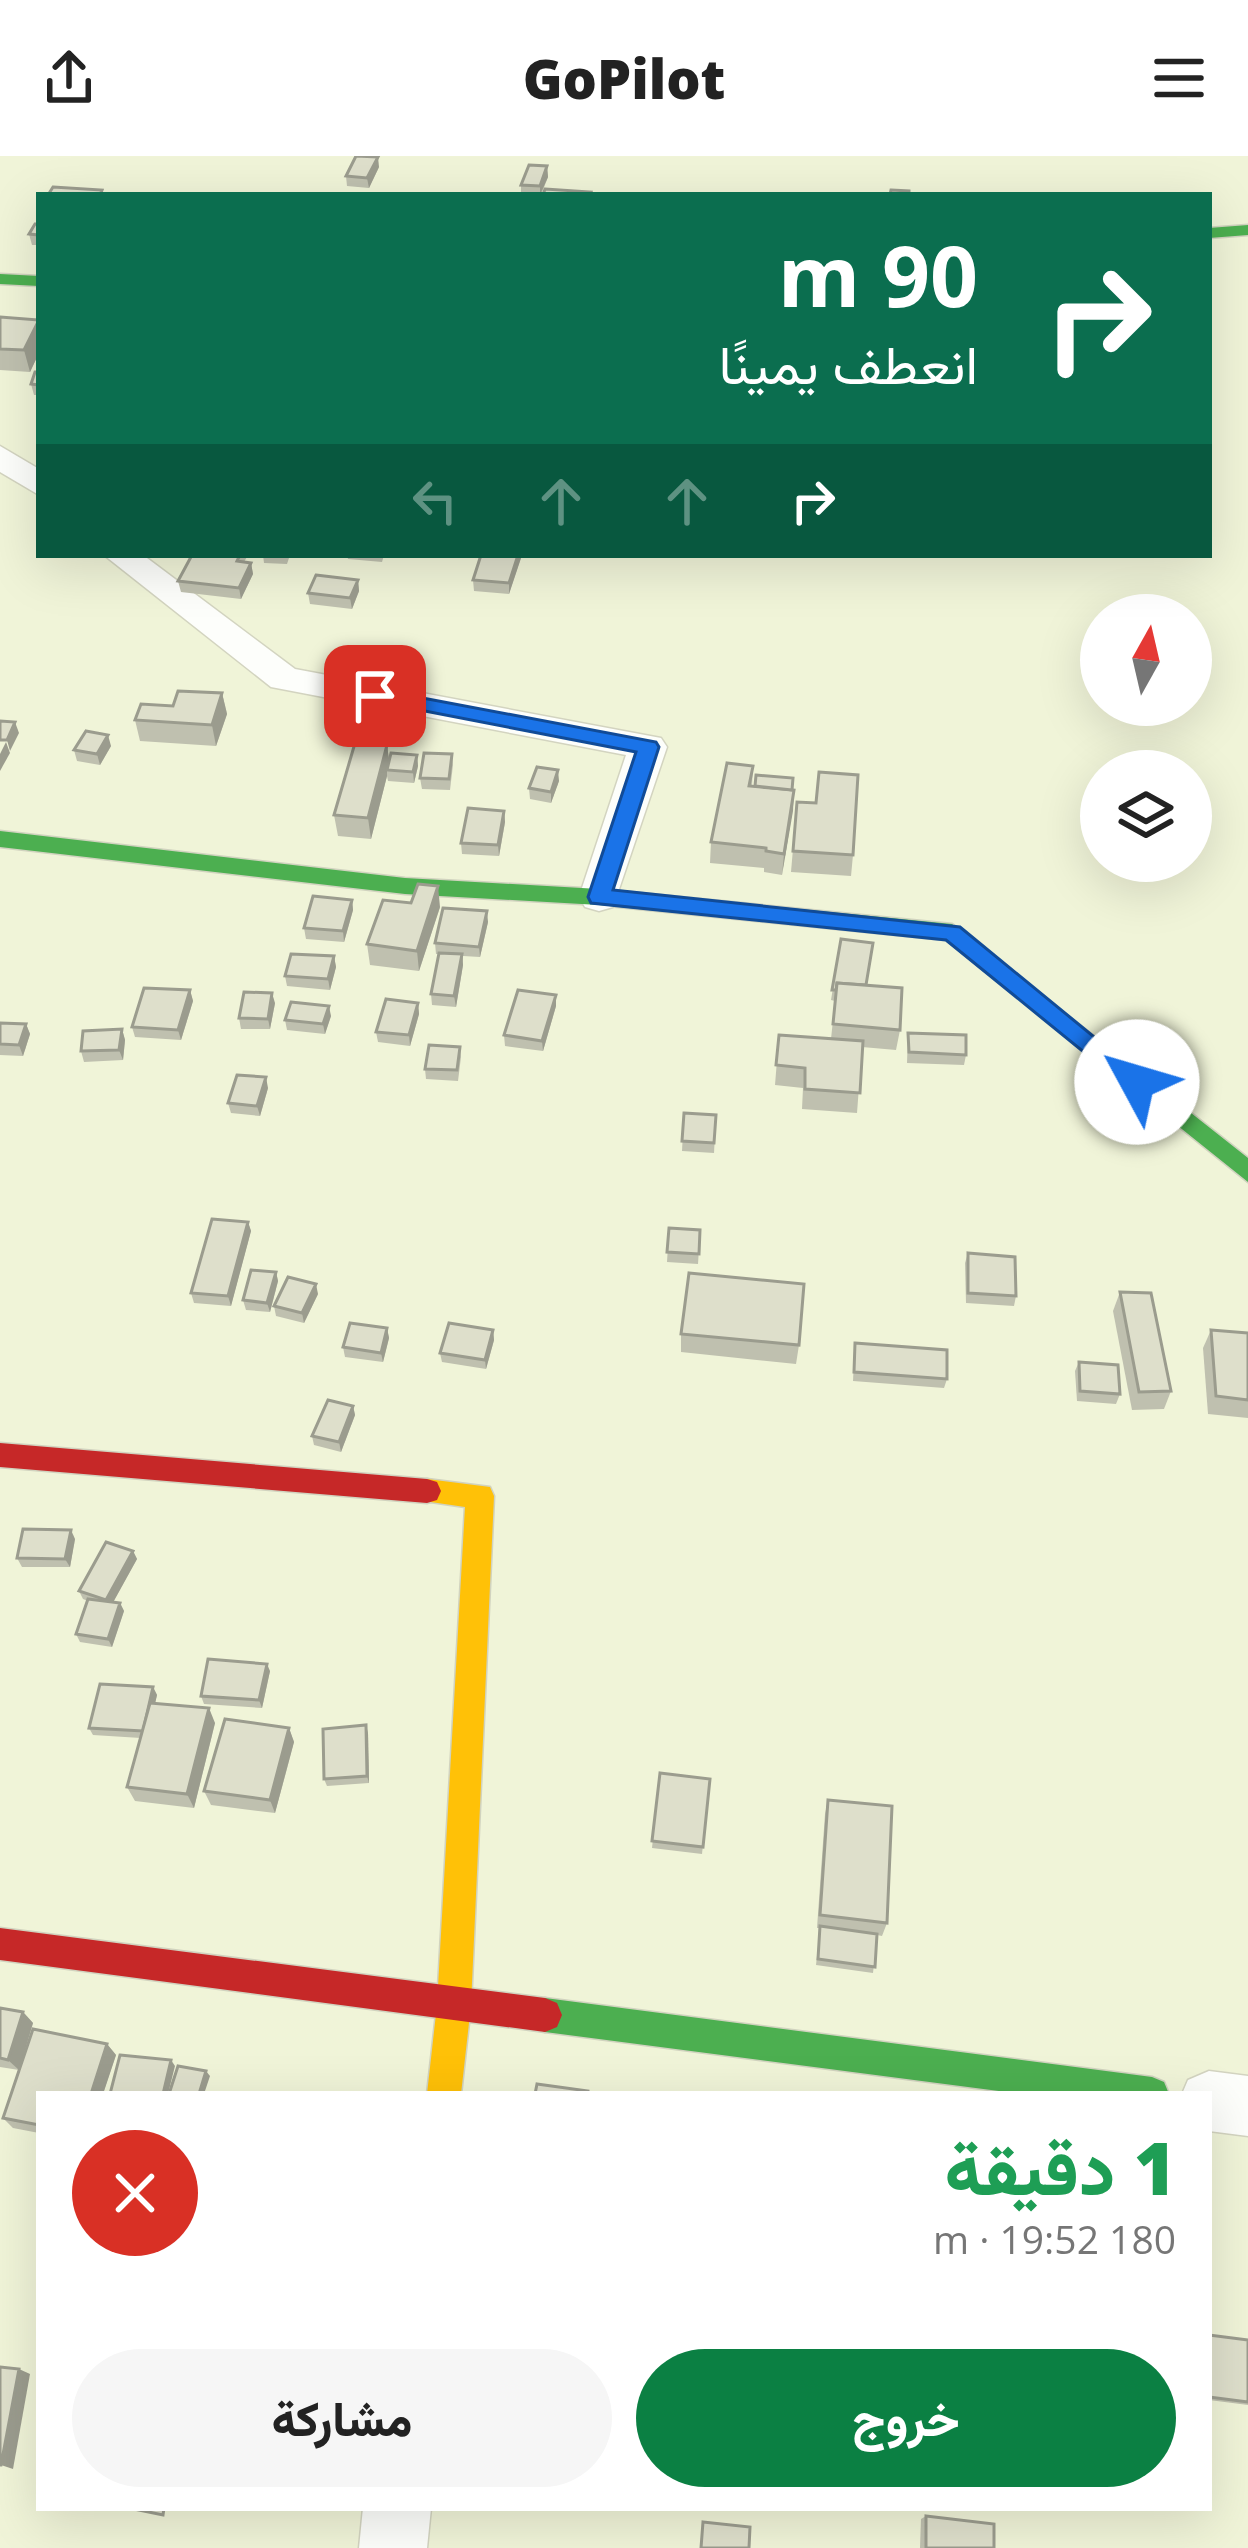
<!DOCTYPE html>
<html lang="ar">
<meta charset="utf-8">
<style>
body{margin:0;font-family:"Open Sans",Vazirmatn,sans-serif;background:#f6f6f6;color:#222;direction:rtl;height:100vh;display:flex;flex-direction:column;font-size:45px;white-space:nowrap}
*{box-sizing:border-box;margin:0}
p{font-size:39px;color:#767676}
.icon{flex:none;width:66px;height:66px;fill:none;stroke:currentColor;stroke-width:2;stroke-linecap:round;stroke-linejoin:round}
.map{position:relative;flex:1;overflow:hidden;direction:ltr}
.panel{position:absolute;left:36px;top:1935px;width:1176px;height:420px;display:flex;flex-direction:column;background:#fff;border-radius:0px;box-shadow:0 12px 48px #0002;direction:rtl}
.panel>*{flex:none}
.hud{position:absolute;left:36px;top:36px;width:1176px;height:366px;border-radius:0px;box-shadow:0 12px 48px #0002;direction:rtl;background:#0b6e4f;color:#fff;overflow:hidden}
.needle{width:78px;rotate:8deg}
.controls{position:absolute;left:1080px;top:438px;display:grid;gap:24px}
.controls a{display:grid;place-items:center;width:132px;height:132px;border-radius:50%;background:#fff;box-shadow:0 12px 48px #0002;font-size:60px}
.pin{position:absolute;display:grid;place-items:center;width:102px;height:102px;color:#fff;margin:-51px;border-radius:24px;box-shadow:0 6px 18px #0006}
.me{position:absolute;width:132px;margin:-66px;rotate:309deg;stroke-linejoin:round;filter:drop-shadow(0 0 9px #0008)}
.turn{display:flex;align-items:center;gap:42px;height:252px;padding:0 36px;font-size:54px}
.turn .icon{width:156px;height:156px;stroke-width:2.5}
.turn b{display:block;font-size:84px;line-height:102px}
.lanes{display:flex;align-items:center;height:114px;padding:0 36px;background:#0003;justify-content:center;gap:60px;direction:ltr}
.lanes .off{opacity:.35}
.round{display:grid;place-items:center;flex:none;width:126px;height:126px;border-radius:63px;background:#f6f6f6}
.head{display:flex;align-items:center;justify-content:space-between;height:204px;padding:0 36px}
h1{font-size:72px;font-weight:800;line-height:90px;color:#1e9e55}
.cta{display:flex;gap:24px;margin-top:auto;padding:24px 36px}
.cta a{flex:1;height:138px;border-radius:72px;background:#0b8043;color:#fff;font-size:48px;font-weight:800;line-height:138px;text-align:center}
.cta a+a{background:#f6f6f6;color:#222}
header{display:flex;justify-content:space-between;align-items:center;height:156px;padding:0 36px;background:#fff;font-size:54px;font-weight:800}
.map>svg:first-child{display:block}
.residential{fill:#f0f4d8;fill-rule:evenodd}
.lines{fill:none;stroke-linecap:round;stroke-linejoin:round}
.street-casing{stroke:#d3d4c0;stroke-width:3}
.fast-casing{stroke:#d1d3bf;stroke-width:3}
.slow-casing{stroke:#d1d3bf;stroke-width:3}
.jam-casing{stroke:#d1d3bf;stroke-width:3}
.street{fill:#fdfefb;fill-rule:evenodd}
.fast{fill:#4caf50;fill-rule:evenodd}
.slow{fill:#ffc107;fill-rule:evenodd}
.jam{fill:#c62828;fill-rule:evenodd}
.wall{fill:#bfc0af}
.shaded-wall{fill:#9b9c8e}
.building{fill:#dedfcb;stroke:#9b9c8e;stroke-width:3}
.route{fill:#1a73e8;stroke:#114b97;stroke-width:3}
</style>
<header><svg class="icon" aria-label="menu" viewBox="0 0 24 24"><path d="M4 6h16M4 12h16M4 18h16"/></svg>GoPilot<svg class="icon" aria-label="share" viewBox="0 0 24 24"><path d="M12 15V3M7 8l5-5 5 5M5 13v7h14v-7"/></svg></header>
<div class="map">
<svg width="1248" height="2392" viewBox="0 0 1248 2392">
<rect width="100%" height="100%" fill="#f2f6e5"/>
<path class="residential" d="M0 0H1248V2392H0ZM39 39H1209V399H39ZM1101 459H1191V549H1101ZM1101 615H1191V705H1101ZM39 1938H1209V2352H39Z"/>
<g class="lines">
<g class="street-casing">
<g id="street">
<polygon points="0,290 39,313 39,339 0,316"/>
<polygon points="104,399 143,399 295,513 661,582 667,591 613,751 599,755 585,751 579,741 626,599 271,531"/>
<polygon points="1209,1915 1248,1920 1248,1980 1209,1975 1209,1938 1182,1938 1188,1924"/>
<polygon points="363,2352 431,2352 427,2392 359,2392"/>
</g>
</g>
<g class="fast-casing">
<g id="fast">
<polygon points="1248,69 1248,79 1209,82 1209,72"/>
<polygon points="0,118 39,120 39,130 0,128"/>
<polygon points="0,675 405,722 599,733 952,768 1248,1002 1248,1026 946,784 599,749 405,738 0,691"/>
<polygon points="545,1842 1152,1921 1164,1926 1169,1938 1022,1938 545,1876 533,1871 528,1859 533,1847"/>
</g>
</g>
<g class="slow-casing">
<polygon id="slow" points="427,1323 490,1331 494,1340 471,1849 461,1938 427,1938 437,1849 465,1351 417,1344 413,1335 417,1326"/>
</g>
<g class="jam-casing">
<g id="jam">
<polygon points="0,1287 427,1323 437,1326 441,1335 437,1344 427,1347 0,1311"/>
<polygon points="0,1772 545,1842 557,1847 562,1859 557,1871 545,1876 0,1804"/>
</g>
</g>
<use href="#street" class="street"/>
<use href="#fast" class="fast"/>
<use href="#slow" class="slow"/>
<use href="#jam" class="jam"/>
</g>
<g class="wall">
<polygon points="547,10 548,21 541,39 521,39 521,29"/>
<polygon points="379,11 369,32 347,30 346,20"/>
<polygon points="39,68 39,89 32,89 29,78"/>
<polygon points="0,161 39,164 39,197 30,216 0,214"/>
<polygon points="39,216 39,239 34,239 31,228"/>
<polygon points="192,399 248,399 244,406 251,407 253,418 241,443 181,436 178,425"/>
<polygon points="263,399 290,399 287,408 264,407"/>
<polygon points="347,399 384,399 382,406 348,403"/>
<polygon points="481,399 522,399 509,438 474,435 473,424"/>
<polygon points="358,424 359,435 352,453 310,448 308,437"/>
<polygon points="222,537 227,558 216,590 140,585 135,564"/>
<polygon points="387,589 389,604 417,599 418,610 414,627 388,625 387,620 371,683 338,680 334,659"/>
<polygon points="111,590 100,609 77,605 74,594"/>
<polygon points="452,598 453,609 450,634 422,633 420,622"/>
<polygon points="753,610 752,630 794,634 782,719 764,716 764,712 710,707 711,686"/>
<polygon points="559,625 551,647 530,643 529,632"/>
<polygon points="797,646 853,699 851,720 791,716"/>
<polygon points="504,655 505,666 499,700 462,698 461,687"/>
<polygon points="352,744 353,754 344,786 306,783 304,772"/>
<polygon points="440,751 419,815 370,809 367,788"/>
<polygon points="488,766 480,801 463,800 463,809 456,851 432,849 431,838 439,798 436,798 435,787"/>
<polygon points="841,783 866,829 900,874 896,894 862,891 857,957 802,953 803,932 775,929 779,879 831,883 835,845 831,844"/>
<polygon points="334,800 336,811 330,834 287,830 285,820"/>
<polygon points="190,834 193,845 181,884 135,881 132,871"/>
<polygon points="556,839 556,850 543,895 505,890 504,879"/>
<polygon points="275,847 270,873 241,873 239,862"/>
<polygon points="418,847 419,858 410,890 378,886 376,876"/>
<polygon points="331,860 325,878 287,874 285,864"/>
<polygon points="0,867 26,868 30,878 23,900 0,899"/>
<polygon points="122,873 125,884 123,904 84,906 81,895"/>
<polygon points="908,877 966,899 964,909 907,907"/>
<polygon points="460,891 461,901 458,925 426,923 425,913"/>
<polygon points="268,932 260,960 231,957 228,947"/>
<polygon points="684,957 716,959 714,997 682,995"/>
<polygon points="248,1066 251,1075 231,1150 194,1147 191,1137"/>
<polygon points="669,1072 700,1074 698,1108 667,1106"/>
<polygon points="968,1097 1016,1140 1014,1150 966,1147 965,1107"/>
<polygon points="276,1116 278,1125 270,1156 246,1154 243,1144"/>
<polygon points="1120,1136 1171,1235 1164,1253 1132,1254 1113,1155"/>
<polygon points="318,1138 304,1167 276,1160 274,1150"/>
<polygon points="387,1172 389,1182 383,1206 345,1201 343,1191"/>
<polygon points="493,1174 494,1184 486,1213 442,1206 440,1197"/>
<polygon points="1211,1174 1248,1177 1248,1262 1208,1258 1203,1192"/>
<polygon points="681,1178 799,1189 796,1208 681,1196"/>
<polygon points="855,1187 947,1223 944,1232 853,1225"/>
<polygon points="1079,1206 1120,1238 1116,1248 1077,1245 1075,1215"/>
<polygon points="353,1250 355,1259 341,1296 314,1289 312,1280"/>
<polygon points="75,1383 70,1411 22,1411 17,1402"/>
<polygon points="133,1395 137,1403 113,1446 120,1447 124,1455 112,1491 80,1486 76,1478 88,1445 83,1443 79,1435"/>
<polygon points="270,1515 262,1552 204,1548 201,1540"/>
<polygon points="153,1531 157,1539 155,1547 215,1567 194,1652 135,1645 127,1631 141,1582 93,1579 89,1572"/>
<polygon points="289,1572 294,1586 275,1657 211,1649 204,1635"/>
<polygon points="368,1577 369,1627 327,1630 324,1623"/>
<polygon points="660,1617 710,1623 702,1698 652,1692"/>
<polygon points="828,1644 887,1767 882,1780 877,1779 873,1817 816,1809 820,1772 817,1772 825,1658"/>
<polygon points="0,1852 23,1856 33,1867 19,1914 0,1911"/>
<polygon points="33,1873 107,1888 116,1899 103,1938 39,1938 39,1977 13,1972 3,1962"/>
<polygon points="1209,2179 1248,2184 1248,2249 1209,2244"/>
<polygon points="926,2360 994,2392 920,2392 921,2363"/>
</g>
<g class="shaded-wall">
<polygon points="378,1 379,11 369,32 367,22"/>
<polygon points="547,10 548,21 540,39 540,30"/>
<polygon points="39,165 39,197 30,216 24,194"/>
<polygon points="518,399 522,399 509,438 509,427"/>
<polygon points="251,407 253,418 241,443 239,432"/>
<polygon points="358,424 359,435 352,453 350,442"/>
<polygon points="222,537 227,558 216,590 212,569"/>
<polygon points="15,566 19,577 10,595 7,584"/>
<polygon points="108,579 111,590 100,609 97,598"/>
<polygon points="6,586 10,597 0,615 0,598"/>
<polygon points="387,589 390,610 387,614 387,620 371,683 368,662"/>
<polygon points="417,599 418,610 414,627 413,616"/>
<polygon points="558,614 559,625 551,647 551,636"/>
<polygon points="794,634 793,655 782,719 784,698"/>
<polygon points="504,655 505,666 499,700 498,689"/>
<polygon points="438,730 440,751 419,815 417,795"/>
<polygon points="352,744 353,754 344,786 343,775"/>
<polygon points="487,755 488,766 480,801 479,791"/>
<polygon points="462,798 463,809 456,851 454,840"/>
<polygon points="334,800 336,811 330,834 328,823"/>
<polygon points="190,834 193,845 181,884 178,874"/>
<polygon points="272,837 275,847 270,873 268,863"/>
<polygon points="556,839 556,850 543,895 542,885"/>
<polygon points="418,847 419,858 410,890 409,879"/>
<polygon points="329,850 331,860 325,878 323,868"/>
<polygon points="26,868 30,878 23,900 19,889"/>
<polygon points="122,873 125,884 123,904 119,894"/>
<polygon points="266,921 268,932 260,960 257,950"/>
<polygon points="248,1066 251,1075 231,1150 228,1140"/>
<polygon points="276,1116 278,1125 270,1156 267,1147"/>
<polygon points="316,1128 318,1138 304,1167 302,1157"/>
<polygon points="387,1172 389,1182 383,1206 381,1197"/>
<polygon points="493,1174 494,1184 486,1213 485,1204"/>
<polygon points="353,1250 355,1259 341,1296 339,1286"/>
<polygon points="71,1374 75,1383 70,1411 65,1403"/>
<polygon points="133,1395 137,1403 110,1452 106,1444"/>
<polygon points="120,1447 124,1455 112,1491 108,1483"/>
<polygon points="267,1508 270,1515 262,1552 259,1544"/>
<polygon points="153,1531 157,1539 147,1583 143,1575"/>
<polygon points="209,1552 215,1567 194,1652 187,1638"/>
<polygon points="366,1569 368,1577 369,1627 367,1620"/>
<polygon points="289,1572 294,1586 275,1657 270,1644"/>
<polygon points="23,1856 33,1867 19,1914 8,1904"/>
<polygon points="107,1888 116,1899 103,1938 91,1938"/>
<polygon points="171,1904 175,1910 168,1938 163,1938"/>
<polygon points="206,1915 210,1920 204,1938 199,1938"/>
<polygon points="19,2213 30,2218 13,2313 1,2309"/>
</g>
<g class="building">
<polygon points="356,0 378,1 367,22 346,20"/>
<polygon points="529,9 547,10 540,30 521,29"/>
<polygon points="53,31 102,34 100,39 48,39"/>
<polygon points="545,33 591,36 590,39 543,39"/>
<polygon points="891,34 909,35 909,39 890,39"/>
<polygon points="35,68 39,68 39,79 29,78"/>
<polygon points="0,161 39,164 24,194 0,193"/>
<polygon points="35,216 39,216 39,229 31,228"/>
<polygon points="192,399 240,399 237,405 251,407 239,432 178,425"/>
<polygon points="481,399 518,399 509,427 473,424"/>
<polygon points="316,419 358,424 350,442 308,437"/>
<polygon points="178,535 222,537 212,569 135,564 141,548 173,550"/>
<polygon points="0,565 15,566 7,584 0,584"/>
<polygon points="86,575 108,579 97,598 74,594"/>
<polygon points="355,587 387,589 368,662 334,659"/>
<polygon points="391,597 417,599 413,616 387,614"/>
<polygon points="424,597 452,598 449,623 420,622"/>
<polygon points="727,607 753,610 749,630 794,634 784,698 766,695 766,692 711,686"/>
<polygon points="537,611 558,614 551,636 529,632"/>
<polygon points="819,616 858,619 853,699 793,695 797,646 816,647"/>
<polygon points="756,619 793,622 792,634 755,630"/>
<polygon points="468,652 504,655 498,689 461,687"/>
<polygon points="418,728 438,730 417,795 367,788 383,744 411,747"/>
<polygon points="313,740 352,744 343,775 304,772"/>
<polygon points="443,752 487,755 479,791 435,787"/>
<polygon points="841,783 873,787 866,829 837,827 836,834 832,834"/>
<polygon points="439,797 462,798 454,840 431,838"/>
<polygon points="291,798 334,800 328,823 285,820"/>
<polygon points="837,827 902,832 900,874 833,868"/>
<polygon points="144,832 190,834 178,874 132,871"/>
<polygon points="518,834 556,839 542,885 504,879"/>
<polygon points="244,836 272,837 268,863 239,862"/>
<polygon points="386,843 418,847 409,879 376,876"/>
<polygon points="291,846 329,850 323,868 285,864"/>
<polygon points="0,867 26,868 19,889 0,888"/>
<polygon points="122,873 119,894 81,895 83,875"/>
<polygon points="908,877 966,879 966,899 909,896"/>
<polygon points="779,879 863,885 860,937 805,933 805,912 776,909"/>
<polygon points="429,889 460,891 457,914 425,913"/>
<polygon points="237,919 266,921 257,950 228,947"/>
<polygon points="684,957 716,959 714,987 682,985"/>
<polygon points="212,1063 248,1066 228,1140 191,1137"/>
<polygon points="669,1072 700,1074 699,1098 667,1096"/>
<polygon points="968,1097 1015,1101 1016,1140 968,1137"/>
<polygon points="251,1114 276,1116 267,1147 243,1144"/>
<polygon points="689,1117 804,1128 799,1189 681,1178"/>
<polygon points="288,1121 316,1128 302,1157 274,1150"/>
<polygon points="1120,1136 1151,1137 1171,1235 1139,1236"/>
<polygon points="350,1167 387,1172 381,1197 343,1191"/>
<polygon points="449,1167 493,1174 485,1204 440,1197"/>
<polygon points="1211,1174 1248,1177 1248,1244 1216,1240"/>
<polygon points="855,1187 947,1194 947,1223 854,1216"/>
<polygon points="1079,1206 1118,1209 1120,1238 1080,1235"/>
<polygon points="328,1244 353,1250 339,1286 312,1280"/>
<polygon points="23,1373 71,1374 65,1403 17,1402"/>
<polygon points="106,1386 133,1395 106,1444 79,1435"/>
<polygon points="88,1443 120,1447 108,1483 76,1478"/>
<polygon points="208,1503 267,1508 259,1544 201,1540"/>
<polygon points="100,1528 153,1531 143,1575 89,1572"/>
<polygon points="150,1547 209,1552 187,1638 127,1631"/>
<polygon points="225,1563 289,1572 270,1644 204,1635"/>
<polygon points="366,1569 367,1620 324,1623 323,1573"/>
<polygon points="660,1617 710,1623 703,1691 652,1685"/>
<polygon points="828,1644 892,1650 887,1767 820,1759"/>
<polygon points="820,1770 877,1778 875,1811 818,1803"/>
<polygon points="0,1852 23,1856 8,1904 0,1902"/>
<polygon points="33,1873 107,1888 91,1938 39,1938 39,1969 3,1962"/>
<polygon points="120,1899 171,1904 163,1938 110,1938"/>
<polygon points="178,1910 206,1915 199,1938 169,1938"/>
<polygon points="537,1928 588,1935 588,1938 535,1938"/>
<polygon points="1209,2179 1248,2184 1248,2246 1209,2241"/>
<polygon points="0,2211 19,2213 1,2309 0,2309"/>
<polygon points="129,2352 164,2352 163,2359"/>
<polygon points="926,2360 994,2368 994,2392 926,2392"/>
<polygon points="703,2366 750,2371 749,2392 701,2392"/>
</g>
<polygon class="route" points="375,533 656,586 659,591 613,734 960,771 1149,926 1146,932 1128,932 946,784 591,747 588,741 636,596 368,544 368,535"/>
</svg>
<div class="controls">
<a><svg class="needle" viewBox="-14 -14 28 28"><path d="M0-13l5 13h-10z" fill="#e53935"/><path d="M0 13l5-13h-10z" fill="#767676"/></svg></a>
<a><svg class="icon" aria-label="layers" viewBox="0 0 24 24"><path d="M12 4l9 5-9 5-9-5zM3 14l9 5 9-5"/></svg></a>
</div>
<div class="pin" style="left:375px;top:540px;background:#d93025"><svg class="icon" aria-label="arrive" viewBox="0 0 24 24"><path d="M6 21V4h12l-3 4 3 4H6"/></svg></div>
<svg class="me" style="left:1137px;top:926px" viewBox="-20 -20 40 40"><circle r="19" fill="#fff"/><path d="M0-13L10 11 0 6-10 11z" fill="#1a73e8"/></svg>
<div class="hud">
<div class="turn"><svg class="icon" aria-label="right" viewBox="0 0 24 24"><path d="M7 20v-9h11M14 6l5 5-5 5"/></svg><div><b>90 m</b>انعطف يمينًا</div></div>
<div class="lanes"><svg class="icon off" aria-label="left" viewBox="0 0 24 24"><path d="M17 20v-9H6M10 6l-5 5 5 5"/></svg><svg class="icon off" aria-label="ahead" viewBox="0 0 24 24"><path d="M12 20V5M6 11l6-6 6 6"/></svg><svg class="icon off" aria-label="ahead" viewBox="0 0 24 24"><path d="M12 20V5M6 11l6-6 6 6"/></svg><svg class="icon" aria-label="right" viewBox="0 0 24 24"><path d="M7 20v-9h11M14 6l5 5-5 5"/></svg></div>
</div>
<section class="panel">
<div class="head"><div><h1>1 دقيقة</h1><p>180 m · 19:52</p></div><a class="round" style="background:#d93025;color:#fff"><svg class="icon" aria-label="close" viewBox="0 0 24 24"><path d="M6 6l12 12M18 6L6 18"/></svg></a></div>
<div class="cta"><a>خروج</a><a>مشاركة</a></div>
</section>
</div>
